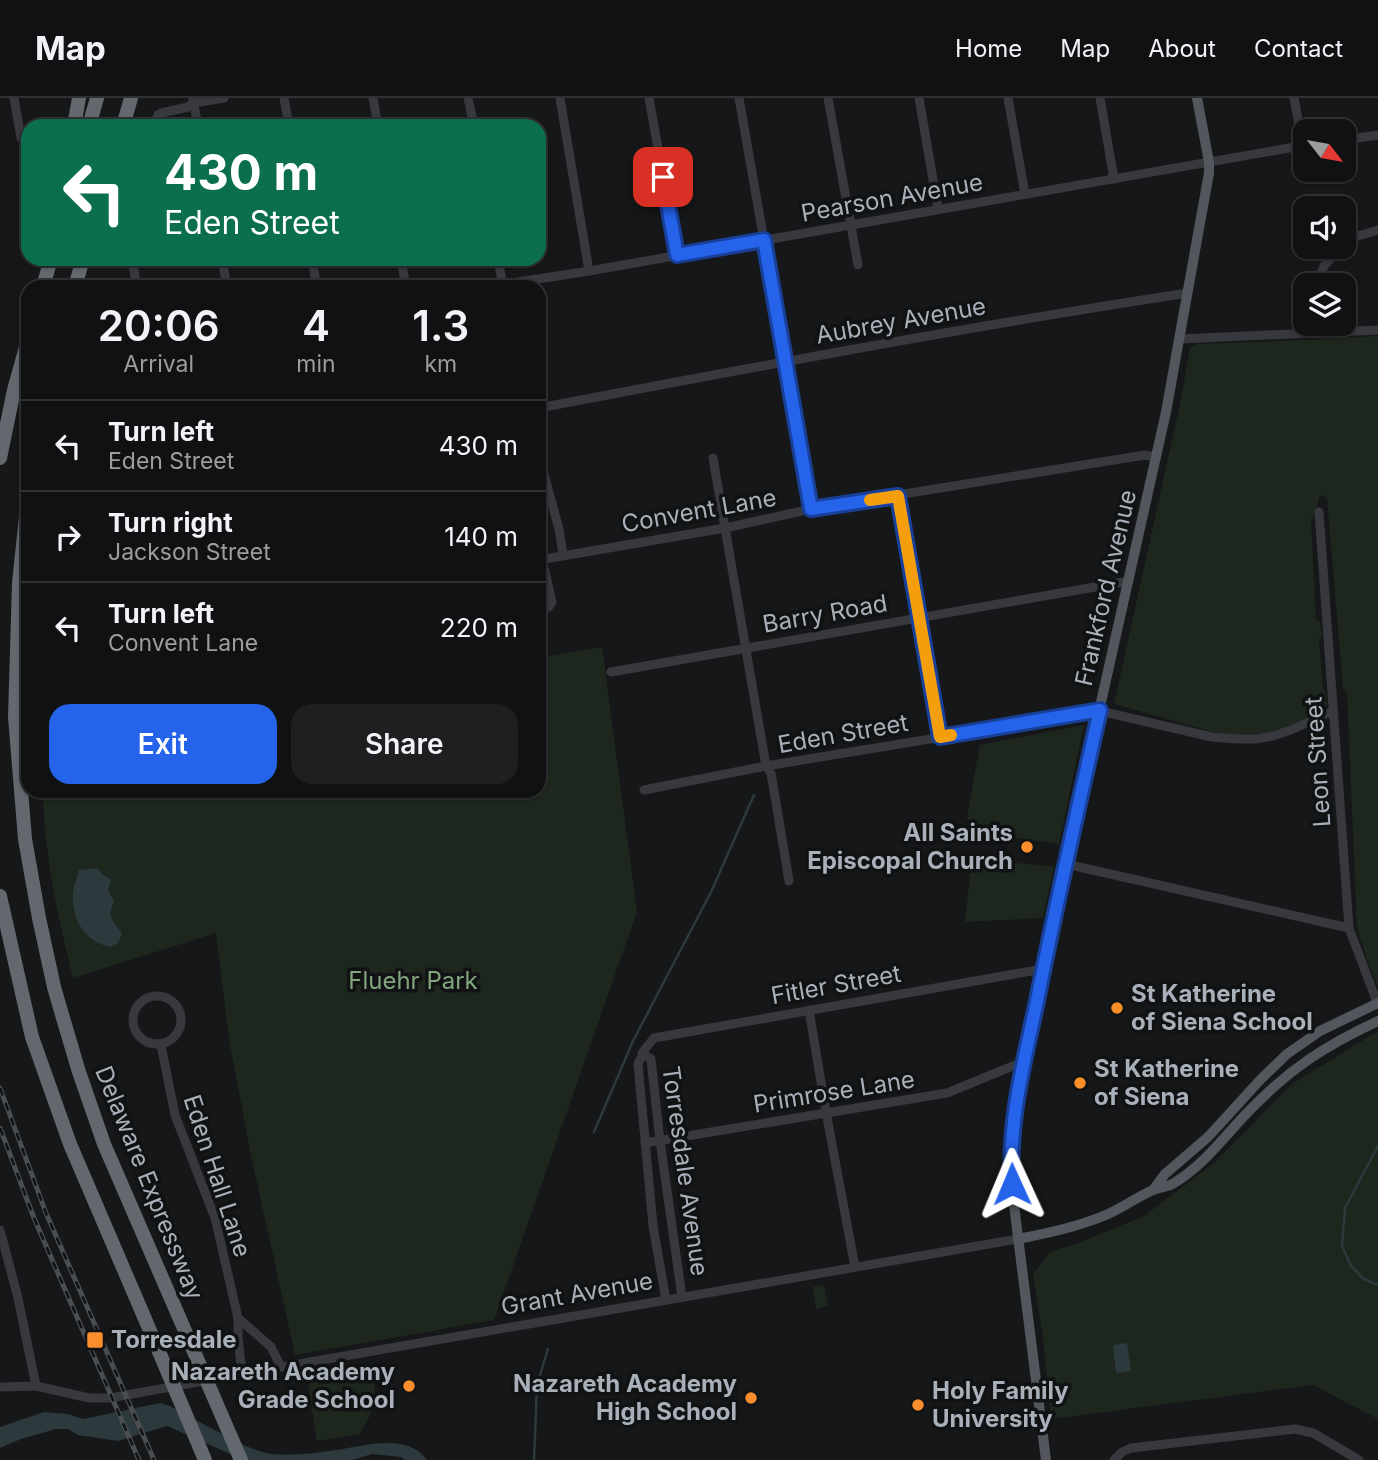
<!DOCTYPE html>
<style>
body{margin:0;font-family:Inter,sans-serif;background:#1e1f20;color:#f1f3f6;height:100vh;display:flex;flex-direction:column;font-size:26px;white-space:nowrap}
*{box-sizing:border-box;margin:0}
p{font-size:23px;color:#9c9d9f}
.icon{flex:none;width:38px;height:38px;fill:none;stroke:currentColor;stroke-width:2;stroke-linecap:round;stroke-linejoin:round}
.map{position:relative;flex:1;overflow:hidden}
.details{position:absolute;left:21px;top:182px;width:525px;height:518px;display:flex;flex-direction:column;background:#101112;border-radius:21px;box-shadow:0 2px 5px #0004,0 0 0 2px #303132}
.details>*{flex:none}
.guide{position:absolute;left:21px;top:21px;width:525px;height:147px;border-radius:21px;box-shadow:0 2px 5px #0004,0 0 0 2px #303132;background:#0b6e4f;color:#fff;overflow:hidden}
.needle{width:46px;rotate:121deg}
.fabs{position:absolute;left:1293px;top:21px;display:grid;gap:14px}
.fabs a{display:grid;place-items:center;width:63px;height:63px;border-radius:14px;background:#101112;box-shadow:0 2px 5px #0004,0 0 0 2px #303132;font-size:35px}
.pin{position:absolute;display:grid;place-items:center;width:60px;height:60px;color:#fff;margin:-30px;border-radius:14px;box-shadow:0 4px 10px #0006}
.me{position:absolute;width:77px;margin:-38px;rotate:359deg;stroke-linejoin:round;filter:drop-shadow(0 0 5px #0008)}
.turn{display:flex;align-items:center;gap:24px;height:147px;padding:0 28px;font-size:32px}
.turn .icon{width:91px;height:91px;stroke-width:2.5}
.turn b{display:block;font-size:49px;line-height:60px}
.eta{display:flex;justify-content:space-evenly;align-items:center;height:119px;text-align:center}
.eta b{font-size:42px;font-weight:600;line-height:49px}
.action{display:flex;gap:14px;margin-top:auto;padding:14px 28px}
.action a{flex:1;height:80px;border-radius:21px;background:#2563eb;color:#fff;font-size:28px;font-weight:600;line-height:80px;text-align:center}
.action a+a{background:#1e1f20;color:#f1f3f6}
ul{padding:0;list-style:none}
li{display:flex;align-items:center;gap:21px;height:91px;padding:0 28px;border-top:2px solid #303132}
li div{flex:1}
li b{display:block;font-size:26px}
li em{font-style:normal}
header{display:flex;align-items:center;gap:42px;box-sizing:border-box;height:98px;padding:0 35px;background:#101112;border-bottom:2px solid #303132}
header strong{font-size:33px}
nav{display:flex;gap:38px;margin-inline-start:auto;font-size:24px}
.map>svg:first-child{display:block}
.green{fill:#1e271e}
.water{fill:#2c393d}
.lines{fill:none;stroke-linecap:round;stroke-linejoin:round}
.stream{stroke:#2c393d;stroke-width:2.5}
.minor{stroke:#37393e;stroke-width:9}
.major{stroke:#53575d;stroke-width:10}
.highway{stroke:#63686f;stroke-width:14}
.rail-casing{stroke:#4a4e53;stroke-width:5}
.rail{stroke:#111213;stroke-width:2.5;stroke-dasharray:8;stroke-linecap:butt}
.highway-bridge{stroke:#63686f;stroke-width:14}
.route-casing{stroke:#184099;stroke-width:18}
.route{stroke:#2563eb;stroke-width:12}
.slow{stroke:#f59e0b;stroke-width:12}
.poi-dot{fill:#fa8e2c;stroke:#111213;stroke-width:2.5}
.labels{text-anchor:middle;stroke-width:7;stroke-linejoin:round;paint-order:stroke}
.street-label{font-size:24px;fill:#a8b0b9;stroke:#111213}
.poi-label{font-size:24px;font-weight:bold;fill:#a8b0b9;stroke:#111213;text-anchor:start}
.park-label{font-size:24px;fill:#83a57e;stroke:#111213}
</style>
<header>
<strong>Map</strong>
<nav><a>Home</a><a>Map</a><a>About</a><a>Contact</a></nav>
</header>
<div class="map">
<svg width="1378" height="1362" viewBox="0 0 1378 1362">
<rect width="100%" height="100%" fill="#161718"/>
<g class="green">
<path d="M1378 238V889L1369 867 1357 830 1347 594 1343 590 1327 400 1320 397 1313 420 1311 421 1316 523H1320L1322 540 1319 541 1323 590 1326 593 1327 607 1322 612C1286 633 1259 640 1217 635L1114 606 1180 306 1190 250 1197 246 1284 243Z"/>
<path d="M602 549 637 814 494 1222 295 1257 250 1053 229 941 216 835 73 880C58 819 44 756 43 693H539V560Z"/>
<polygon points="1084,627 1059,746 991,736 985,733 972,730 967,720 980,647"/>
<polygon points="1016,765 1054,769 1043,820 965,824 971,769 1002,771"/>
<polygon points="1378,933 1378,1321 1313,1287 1051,1321 1044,1247 1033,1176 1050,1154 1078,1145 1144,1118 1213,1066 1293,985"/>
<polygon points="824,1187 828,1208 816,1211 813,1189"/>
<path d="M374 1275C376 1298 374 1317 359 1336L317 1343 308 1284Z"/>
</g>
<g class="water">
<path d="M97 770 104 778 111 781 108 793 114 803C107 820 113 823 122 835L118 845 110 849C86 843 73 825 73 800 72 791 77 781 79 772Z"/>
<polygon points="1127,1245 1131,1273 1116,1275 1113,1247"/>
<path d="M160 1305 170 1308C192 1320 214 1332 236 1343 246 1348 256 1353 266 1355 283 1359 318 1355 336 1352 364 1348 407 1334 427 1362H405L401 1359 372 1356 352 1362H244L167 1328 118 1343 78 1337 68 1331H56L21 1341 0 1350V1329L44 1314 68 1316 83 1321Z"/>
</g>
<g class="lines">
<g class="stream">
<polyline points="594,1034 633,943 711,794 754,697"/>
<polyline points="1378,1048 1345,1110 1342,1148 1351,1168 1364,1181 1378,1187"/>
<polyline points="534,1362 537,1287 548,1251"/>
</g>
<g class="minor">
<polyline points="14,0 21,40"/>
<polyline points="284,0 289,28"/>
<polyline points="373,0 378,28"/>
<polyline points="468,0 474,28"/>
<polyline points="560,0 589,173"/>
<polyline points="649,0 677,157"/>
<polyline points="739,0 811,411"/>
<polyline points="828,0 858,167"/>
<polyline points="919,0 938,111"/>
<polyline points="1008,0 1025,96"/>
<polyline points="1100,0 1114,81"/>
<polyline points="1294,0 1303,48"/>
<polyline points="193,2 198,28"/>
<polyline points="153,28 158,17 161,15 188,9 194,5 224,0"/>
<polyline points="1344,42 1378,37"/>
<polyline points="1344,145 1358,138 1378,132"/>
<polyline points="132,161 137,189"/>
<polyline points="222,161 227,189"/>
<polyline points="312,161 317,189"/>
<polyline points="401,161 406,189"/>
<polyline points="498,161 503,189"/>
<polyline points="1317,187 1324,168 1340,149"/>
<polyline points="486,189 589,173 1306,47"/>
<polyline points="1180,241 1378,232"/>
<path d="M539 310C755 269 971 228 1188 195"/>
<polyline points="539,358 559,431 563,456"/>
<polyline points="713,360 766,668 771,675 789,783"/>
<polyline points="898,398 940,639"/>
<polyline points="1319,414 1349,830 1378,907"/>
<polyline points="539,462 725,430 811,411 1145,357 1156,359"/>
<path d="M539 512C546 511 549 510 552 504L542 461"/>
<polyline points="611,574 1129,483"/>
<polyline points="644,692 766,668 1100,613 1212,639 1238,641 1256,641 1273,638 1291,632 1333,613"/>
<polyline points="1066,766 1349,830"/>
<circle cx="157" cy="922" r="24"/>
<polyline points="809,912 826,1014 855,1169"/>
<polyline points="161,947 175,1017 215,1120 238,1220 271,1249 281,1269"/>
<polyline points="642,955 651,961 660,1043 682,1199"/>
<polyline points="645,1045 947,995 1025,963"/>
<polyline points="0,1132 18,1200 36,1288"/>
<polyline points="666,1202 653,1128 638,966 645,951 654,940 1043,871"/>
<polyline points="238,1220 238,1239 242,1276"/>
<polyline points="0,1289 36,1288 89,1300 110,1300 281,1269 1018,1141"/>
<polyline points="1114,1362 1122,1354 1131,1350 1295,1331 1313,1335 1359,1362"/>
</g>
<g class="major">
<polyline points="1153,1092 1165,1076 1208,1039 1261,981 1287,956 1320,933 1378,905"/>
<path d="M1018 1141C1048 1135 1077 1129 1106 1117 1122 1110 1137 1099 1153 1092 1160 1089 1168 1089 1174 1085 1203 1068 1224 1039 1247 1015 1288 972 1324 948 1378 923"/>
<polyline points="1046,1362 1013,1099 1011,1051 1015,1010 1076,716 1166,314 1209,75 1209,64 1197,0"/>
</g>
<g class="highway">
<polyline points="74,28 79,0"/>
<polyline points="89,28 97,0"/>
<polyline points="123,28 131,0"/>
<polyline points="43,189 51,161"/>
<polyline points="75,189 83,161"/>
<polyline points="0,360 14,292 28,242"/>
<polyline points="28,400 19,485 15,619 25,741 39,820 54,889 63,920 79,974 104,1046 202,1272"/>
<polyline points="0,798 32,939 70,1046 169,1277"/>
</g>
<g class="rail-casing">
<g id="rail">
<polyline points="0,990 46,1115 154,1362"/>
<polyline points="0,1030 34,1120 139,1362"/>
</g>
</g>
<use href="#rail" class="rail"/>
<g class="highway-bridge">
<polyline points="202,1272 241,1362"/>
<polyline points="169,1277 205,1362"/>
</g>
</g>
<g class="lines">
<g class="route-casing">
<path id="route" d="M663 79 677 157 764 142 811 411 898 398 940 639 1100 612C1078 709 1056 806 1037 903 1024 964 1008 1024 1012 1086"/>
</g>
<use href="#route" class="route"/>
<polyline class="slow" points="870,402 898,398 940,639 951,637"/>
</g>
<g class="poi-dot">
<circle cx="1027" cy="749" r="7"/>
<circle cx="1117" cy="910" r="7"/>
<circle cx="1080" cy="985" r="7"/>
<rect x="86" y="1233" width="18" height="18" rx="3.5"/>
<circle cx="409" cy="1288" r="7"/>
<circle cx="751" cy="1300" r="7"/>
<circle cx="918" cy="1307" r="7"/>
</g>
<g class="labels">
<g class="street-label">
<text transform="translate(892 100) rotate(-10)" y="8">Pearson Avenue</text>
<text transform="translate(901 223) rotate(-10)" y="8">Aubrey Avenue</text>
<text transform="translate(699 413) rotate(-10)" y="8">Convent Lane</text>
<text transform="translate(1106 490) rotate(-77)" y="8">Frankford Avenue</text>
<text transform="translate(825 516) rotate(-10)" y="8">Barry Road</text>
<text transform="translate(843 636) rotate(-10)" y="8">Eden Street</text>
<text transform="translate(1318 664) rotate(-94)" y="8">Leon Street</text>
<text transform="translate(836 887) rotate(-10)" y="8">Fitler Street</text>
<text transform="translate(834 994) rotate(-9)" y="8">Primrose Lane</text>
<text transform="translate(685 1073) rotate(82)" y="8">Torresdale Avenue</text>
<text transform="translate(217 1078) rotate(72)" y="8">Eden Hall Lane</text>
<text transform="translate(149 1085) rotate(68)" y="8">Delaware Expressway</text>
<text transform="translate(577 1196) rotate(-10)" y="8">Grant Avenue</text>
</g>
<g class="poi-label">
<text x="1013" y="743" text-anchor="end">All Saints<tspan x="1013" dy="28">Episcopal Church</tspan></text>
<text x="1131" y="904">St Katherine<tspan x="1131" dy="28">of Siena School</tspan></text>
<text x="1094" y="979">St Katherine<tspan x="1094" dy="28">of Siena</tspan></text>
<text x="111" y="1250">Torresdale</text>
<text x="395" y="1282" text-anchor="end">Nazareth Academy<tspan x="395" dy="28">Grade School</tspan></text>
<text x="737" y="1294" text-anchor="end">Nazareth Academy<tspan x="737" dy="28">High School</tspan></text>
<text x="932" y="1301">Holy Family<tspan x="932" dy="28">University</tspan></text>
</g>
<g class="park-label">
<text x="413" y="891">Fluehr Park</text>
</g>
</g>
</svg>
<div class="fabs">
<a><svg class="needle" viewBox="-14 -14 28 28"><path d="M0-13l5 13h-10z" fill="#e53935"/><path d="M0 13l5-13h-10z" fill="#9c9d9f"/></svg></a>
<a><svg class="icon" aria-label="sound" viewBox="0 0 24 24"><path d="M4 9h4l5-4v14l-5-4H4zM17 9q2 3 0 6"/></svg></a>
<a><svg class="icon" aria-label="layers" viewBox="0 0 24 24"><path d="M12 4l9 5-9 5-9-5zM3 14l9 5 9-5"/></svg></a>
</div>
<div class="pin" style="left:663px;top:79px;background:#d93025"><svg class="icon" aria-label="arrive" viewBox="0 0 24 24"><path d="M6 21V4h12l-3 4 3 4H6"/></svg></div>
<svg class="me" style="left:1012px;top:1086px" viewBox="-20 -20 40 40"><path d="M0-17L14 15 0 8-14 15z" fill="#2563eb" stroke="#fff" stroke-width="4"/></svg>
<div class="guide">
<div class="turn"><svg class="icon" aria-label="left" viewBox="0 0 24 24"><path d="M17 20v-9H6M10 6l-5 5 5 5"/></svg><div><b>430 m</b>Eden Street</div></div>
</div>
<section class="details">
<div class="eta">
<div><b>20:06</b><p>Arrival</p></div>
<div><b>4</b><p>min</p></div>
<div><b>1.3</b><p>km</p></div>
</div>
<ul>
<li><svg class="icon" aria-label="left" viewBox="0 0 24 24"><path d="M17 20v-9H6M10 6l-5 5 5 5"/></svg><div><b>Turn left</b><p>Eden Street</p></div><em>430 m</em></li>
<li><svg class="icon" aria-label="right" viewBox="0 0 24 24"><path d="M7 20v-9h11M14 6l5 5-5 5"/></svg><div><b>Turn right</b><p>Jackson Street</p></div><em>140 m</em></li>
<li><svg class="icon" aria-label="left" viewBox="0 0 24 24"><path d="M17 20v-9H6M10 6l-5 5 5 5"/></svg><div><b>Turn left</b><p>Convent Lane</p></div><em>220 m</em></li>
</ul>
<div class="action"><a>Exit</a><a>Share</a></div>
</section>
</div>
